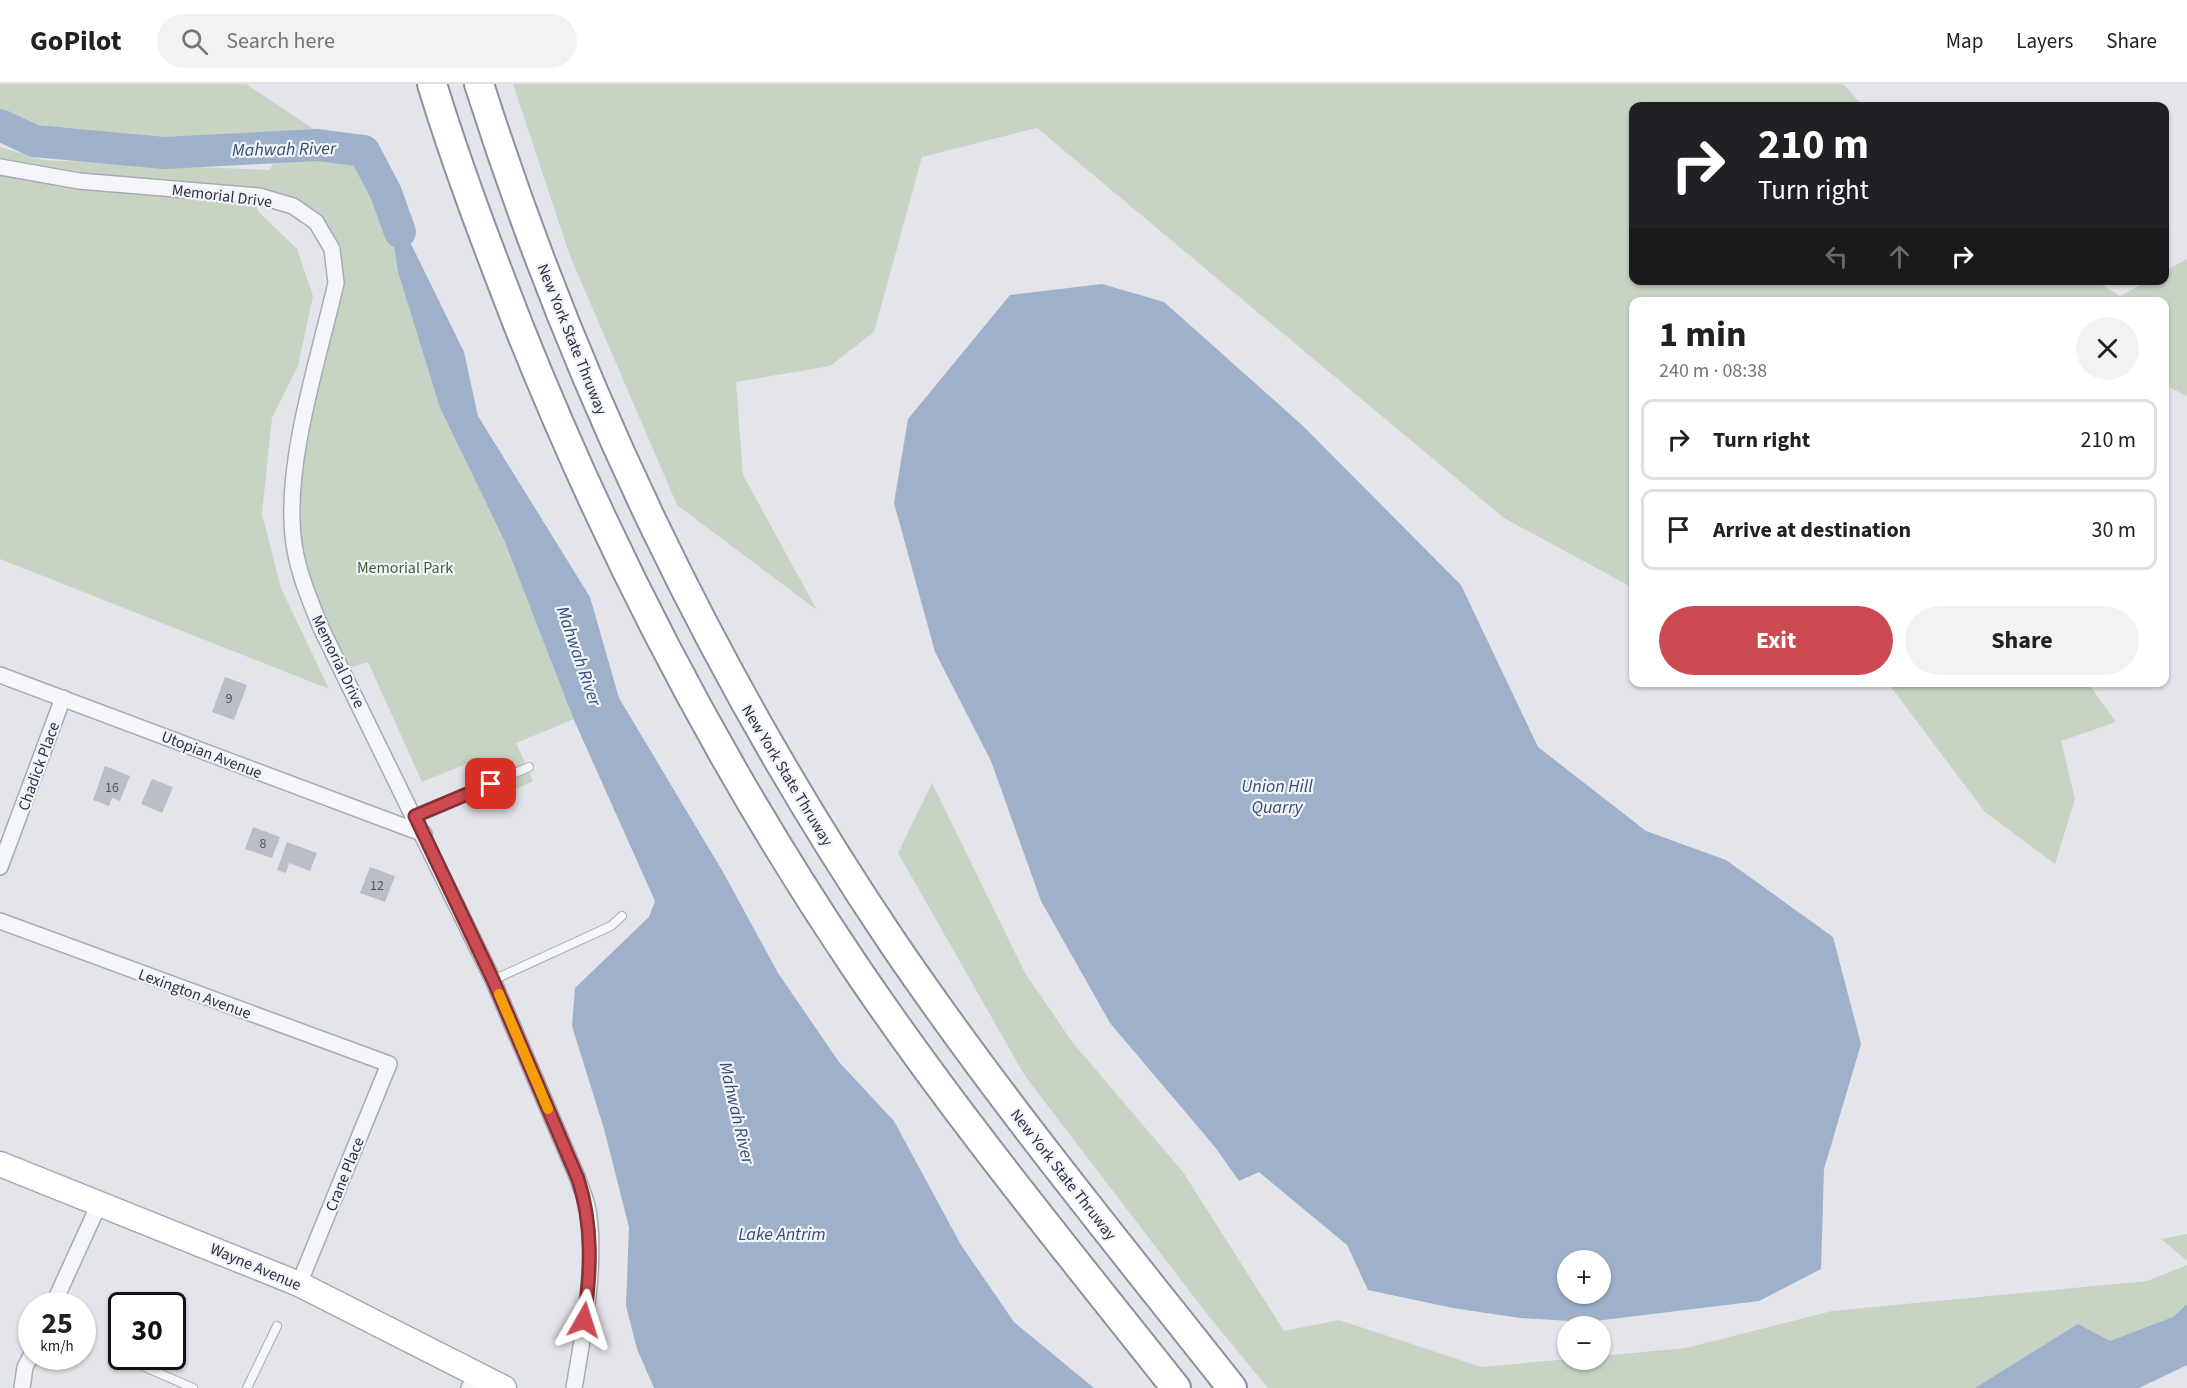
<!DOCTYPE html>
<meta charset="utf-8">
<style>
body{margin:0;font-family:"Source Sans 3",sans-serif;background:#f2f2f2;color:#202124;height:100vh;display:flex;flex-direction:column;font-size:22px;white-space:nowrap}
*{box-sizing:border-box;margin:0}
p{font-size:20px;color:#757577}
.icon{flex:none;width:33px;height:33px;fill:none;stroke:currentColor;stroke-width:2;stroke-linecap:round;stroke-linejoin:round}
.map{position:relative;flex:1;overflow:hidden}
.side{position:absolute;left:1629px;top:213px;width:540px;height:390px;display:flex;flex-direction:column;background:#fff;border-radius:12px;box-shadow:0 2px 4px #0004}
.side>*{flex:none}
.hud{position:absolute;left:1629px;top:18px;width:540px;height:183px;border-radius:12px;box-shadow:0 2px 4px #0004;background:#202124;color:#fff;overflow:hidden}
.buttons{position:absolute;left:1557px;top:1166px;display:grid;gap:12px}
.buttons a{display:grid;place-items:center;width:54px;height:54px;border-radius:50%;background:#fff;box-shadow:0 2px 4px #0004;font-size:30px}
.speed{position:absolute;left:18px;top:1208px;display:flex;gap:12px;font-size:30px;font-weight:700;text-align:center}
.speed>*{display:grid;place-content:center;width:78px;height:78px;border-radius:50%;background:#fff;box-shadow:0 2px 4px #0004;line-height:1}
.speed small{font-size:15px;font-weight:400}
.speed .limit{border:3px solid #111;border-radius:9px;background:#fff;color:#111}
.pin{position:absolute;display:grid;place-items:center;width:51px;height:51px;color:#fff;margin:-26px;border-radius:12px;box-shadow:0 3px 9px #0006}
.me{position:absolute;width:66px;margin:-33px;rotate:6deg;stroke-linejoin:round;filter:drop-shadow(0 0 4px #0008)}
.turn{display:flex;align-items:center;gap:21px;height:126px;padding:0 30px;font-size:27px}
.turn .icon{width:78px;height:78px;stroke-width:2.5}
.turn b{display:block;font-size:42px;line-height:51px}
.lanes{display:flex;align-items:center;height:57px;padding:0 30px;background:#0003;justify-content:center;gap:30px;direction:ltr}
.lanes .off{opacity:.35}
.round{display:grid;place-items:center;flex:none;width:63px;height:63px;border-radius:32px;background:#f2f2f2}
.overview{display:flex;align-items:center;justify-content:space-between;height:102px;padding:0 30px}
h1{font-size:36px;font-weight:700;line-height:45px}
.cta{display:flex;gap:12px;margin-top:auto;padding:12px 30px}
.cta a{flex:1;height:69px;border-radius:36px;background:#cc4b53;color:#fff;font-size:24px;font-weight:700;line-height:69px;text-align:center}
.cta a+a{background:#f2f2f2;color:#202124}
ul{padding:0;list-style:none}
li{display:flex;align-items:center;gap:18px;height:81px;margin:0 12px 9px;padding:0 18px;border:3px solid #e0e0e0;border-radius:12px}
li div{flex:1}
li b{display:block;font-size:22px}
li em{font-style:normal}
header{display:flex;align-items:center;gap:36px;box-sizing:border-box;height:84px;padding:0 30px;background:#fff;border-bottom:2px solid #e0e0e0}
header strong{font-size:28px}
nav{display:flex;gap:33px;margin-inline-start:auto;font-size:21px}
.search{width:420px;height:54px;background:#f2f2f2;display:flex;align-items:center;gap:15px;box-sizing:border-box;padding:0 21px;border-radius:33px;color:#757577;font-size:22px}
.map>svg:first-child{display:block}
.green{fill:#c7d4c4}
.water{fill:#9fb0ca;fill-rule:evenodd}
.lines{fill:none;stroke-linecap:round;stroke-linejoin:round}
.river{stroke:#9fb0ca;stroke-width:32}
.building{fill:#babec7}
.lane-casing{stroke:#a8abb5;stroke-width:10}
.street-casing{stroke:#a8abb5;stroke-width:18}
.primary-casing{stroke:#a2a8b6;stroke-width:27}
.highway-casing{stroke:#8a91a1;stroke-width:32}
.lane{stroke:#f5f6f9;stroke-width:8}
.street{stroke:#f5f6f9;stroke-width:15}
.primary{stroke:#fff;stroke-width:24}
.highway{stroke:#fff;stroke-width:28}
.route-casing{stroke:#853136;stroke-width:15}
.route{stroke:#cc4b53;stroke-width:10}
.slow{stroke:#f59e0b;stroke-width:10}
.labels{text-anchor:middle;stroke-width:4.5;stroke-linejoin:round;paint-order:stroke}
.number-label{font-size:14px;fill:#4f5463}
.street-label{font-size:16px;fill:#2b3142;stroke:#f2f4f8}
.park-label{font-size:16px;fill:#3c5e38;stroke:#f2f4f8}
.water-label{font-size:18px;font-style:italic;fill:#354c76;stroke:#f2f4f8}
</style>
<header>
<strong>GoPilot</strong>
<div class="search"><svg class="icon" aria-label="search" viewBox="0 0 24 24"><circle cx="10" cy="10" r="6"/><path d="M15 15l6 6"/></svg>Search here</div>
<nav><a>Map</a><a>Layers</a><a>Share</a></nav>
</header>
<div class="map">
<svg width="2187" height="1304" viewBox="0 0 2187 1304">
<rect width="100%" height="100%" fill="#e3e5eb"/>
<g class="green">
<polygon points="0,0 246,0 318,48 254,57 69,51 20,36 0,27"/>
<polygon points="513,0 1843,0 1863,22 1634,22 1634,196 2094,196 2120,212 2148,197 2164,196 2165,187 2187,175 2187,312 2165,301 2164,218 1634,218 1633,504 1504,434 1037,44 922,73 874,248 830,282 736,298 743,391 817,526 677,421 570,172"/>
<polygon points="318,61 364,67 386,109 398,188 440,324 504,456 574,635 516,659 533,697 496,714 478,675 422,698 368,578 342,586 304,500 292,404 336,199 316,138 259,113 257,126 297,165 313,212 298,282 272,334 262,430 281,504 329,605 0,475 0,63 43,76 270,86 280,63"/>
<polygon points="1888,599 2088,599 2116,638 2061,657 2075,715 2055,780 1985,728"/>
<polygon points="932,699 1025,889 1073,959 1183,1088 1284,1247 1339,1236 1481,1283 1569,1275 1600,1275 1601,1272 1686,1264 1832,1227 2147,1197 2187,1181 2187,1220 2173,1233 2110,1258 2078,1241 1975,1304 1268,1304 1207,1230 1025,992 898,769"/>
<polygon points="2187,1150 2187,1177 2161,1155"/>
</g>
<g class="water">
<polygon points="386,109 464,268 478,332 590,513 619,614 723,788 778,889 839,978 894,1037 961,1161 1014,1238 1094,1304 654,1304 637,1265 626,1222 629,1143 604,1045 572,942 575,904 649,833 655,817 574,636 504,456 440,324 398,188"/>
<path d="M1102 200 1164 218 1303 342 1461 501 1538 663 1646 747 1726 776 1833 853 1861 960 1824 1085 1821 1185 1759 1217 1587 1238 1520 1234 1453 1224 1368 1206 1347 1161 1259 1088 1239 1097 1215 1063 1110 939 1041 817 991 677 935 568 894 419 908 335 1010 211ZM1568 1176H1600V1209H1568Z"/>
<polygon points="2187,1220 2187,1281 2139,1304 1975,1304 2078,1240 2110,1257 2173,1233"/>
</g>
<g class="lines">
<polyline class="river" points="0,41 34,57 164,69 318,61 364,67 386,109 400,148"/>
</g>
<g class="building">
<polygon points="225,593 247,601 234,636 212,628"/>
<polygon points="105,682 130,692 120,717 112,714 109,722 93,716"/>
<polygon points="152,695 173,703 162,729 141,720"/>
<polygon points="253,743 280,753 272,774 245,765"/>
<polygon points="287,758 317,769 310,787 289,779 286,789 277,786"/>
<polygon points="370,783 395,792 385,818 360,809"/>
</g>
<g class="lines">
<g class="lane-casing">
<g id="lane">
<polyline points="415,732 529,683"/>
<polyline points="493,896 611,842 622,832"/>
<polyline points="122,1273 193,1304"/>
<polyline points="247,1304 277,1242"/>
</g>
</g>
<g class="street-casing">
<g id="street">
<path d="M0 83 79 97 259 112 293 122 316 138 332 165 336 199C319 274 285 376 293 452 296 484 309 514 321 544L493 896 578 1095C581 1105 586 1115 588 1126 597 1178 583 1252 574 1304"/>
<polyline points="0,591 424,750"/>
<polyline points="0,783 63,614"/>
<polyline points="0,837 389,980 299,1200"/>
<polyline points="53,1221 100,1118"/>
<polyline points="22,1304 25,1283 32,1270"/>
<polyline points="469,1304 476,1291"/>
</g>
</g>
<g class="primary-casing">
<polyline id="primary" points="0,1080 299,1200 504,1304"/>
</g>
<g class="highway-casing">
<g id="highway">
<path d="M432 0C457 82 488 163 519 243 608 466 720 682 854 881 953 1028 1066 1165 1176 1304"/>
<path d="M479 0C575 302 714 593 891 856 996 1011 1116 1157 1232 1304"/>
</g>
</g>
<use href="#lane" class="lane"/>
<use href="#street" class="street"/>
<use href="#primary" class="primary"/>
<use href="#highway" class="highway"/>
</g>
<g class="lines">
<g class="route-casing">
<path id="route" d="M491 700 415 732 493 896 578 1095C593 1141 591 1188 584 1236"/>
</g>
<use href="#route" class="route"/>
<polyline class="slow" points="499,910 548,1025"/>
</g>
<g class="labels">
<g class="number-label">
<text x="229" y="619">9</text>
<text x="112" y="708">16</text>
<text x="263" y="764">8</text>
<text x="377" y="806">12</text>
</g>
<g class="street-label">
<text transform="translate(222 111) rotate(7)" y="6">Memorial Drive</text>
<text transform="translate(573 255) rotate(68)" y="6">New York State Thruway</text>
<text transform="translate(339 577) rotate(64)" y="6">Memorial Drive</text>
<text transform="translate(212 670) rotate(21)" y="6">Utopian Avenue</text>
<text transform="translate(38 682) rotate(-70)" y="6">Chadick Place</text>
<text transform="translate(788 691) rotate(59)" y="6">New York State Thruway</text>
<text transform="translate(195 909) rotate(20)" y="6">Lexington Avenue</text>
<text transform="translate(344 1090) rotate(-68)" y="6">Crane Place</text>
<text transform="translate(1064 1090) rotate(52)" y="6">New York State Thruway</text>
<text transform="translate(256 1182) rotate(23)" y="6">Wayne Avenue</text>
</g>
<g class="park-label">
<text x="405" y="489">Memorial Park</text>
</g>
<g class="water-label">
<text transform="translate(284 65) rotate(-1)" y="6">Mahwah River</text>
<text transform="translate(579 572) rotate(71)" y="6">Mahwah River</text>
<text x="1277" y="708">Union Hill<tspan x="1277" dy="21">Quarry</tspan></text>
<text transform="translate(737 1029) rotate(77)" y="6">Mahwah River</text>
<text x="782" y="1156">Lake Antrim</text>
</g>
</g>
</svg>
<div class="buttons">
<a>+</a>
<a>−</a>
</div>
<div class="speed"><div>25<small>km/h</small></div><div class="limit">30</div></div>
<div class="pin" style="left:491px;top:700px;background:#d93025"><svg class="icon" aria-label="arrive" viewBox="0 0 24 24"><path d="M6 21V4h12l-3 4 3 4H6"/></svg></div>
<svg class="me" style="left:584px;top:1236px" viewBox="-20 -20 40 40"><path d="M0-17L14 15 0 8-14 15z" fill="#cc4b53" stroke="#fff" stroke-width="4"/></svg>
<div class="hud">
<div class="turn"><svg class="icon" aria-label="right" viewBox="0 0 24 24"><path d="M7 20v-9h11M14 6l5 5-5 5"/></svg><div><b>210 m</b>Turn right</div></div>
<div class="lanes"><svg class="icon off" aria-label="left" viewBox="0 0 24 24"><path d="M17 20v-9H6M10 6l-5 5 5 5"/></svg><svg class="icon off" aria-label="ahead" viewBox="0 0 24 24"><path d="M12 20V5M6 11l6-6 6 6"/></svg><svg class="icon" aria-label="right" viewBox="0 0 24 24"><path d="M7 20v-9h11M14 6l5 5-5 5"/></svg></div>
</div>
<section class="side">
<div class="overview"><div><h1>1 min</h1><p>240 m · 08:38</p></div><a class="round"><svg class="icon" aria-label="close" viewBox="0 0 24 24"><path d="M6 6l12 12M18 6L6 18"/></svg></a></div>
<ul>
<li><svg class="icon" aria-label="right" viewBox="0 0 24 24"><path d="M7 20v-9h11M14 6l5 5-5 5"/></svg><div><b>Turn right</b></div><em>210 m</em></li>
<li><svg class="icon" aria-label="arrive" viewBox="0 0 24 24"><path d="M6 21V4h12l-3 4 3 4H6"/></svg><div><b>Arrive at destination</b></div><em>30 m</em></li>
</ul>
<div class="cta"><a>Exit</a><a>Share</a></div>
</section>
</div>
